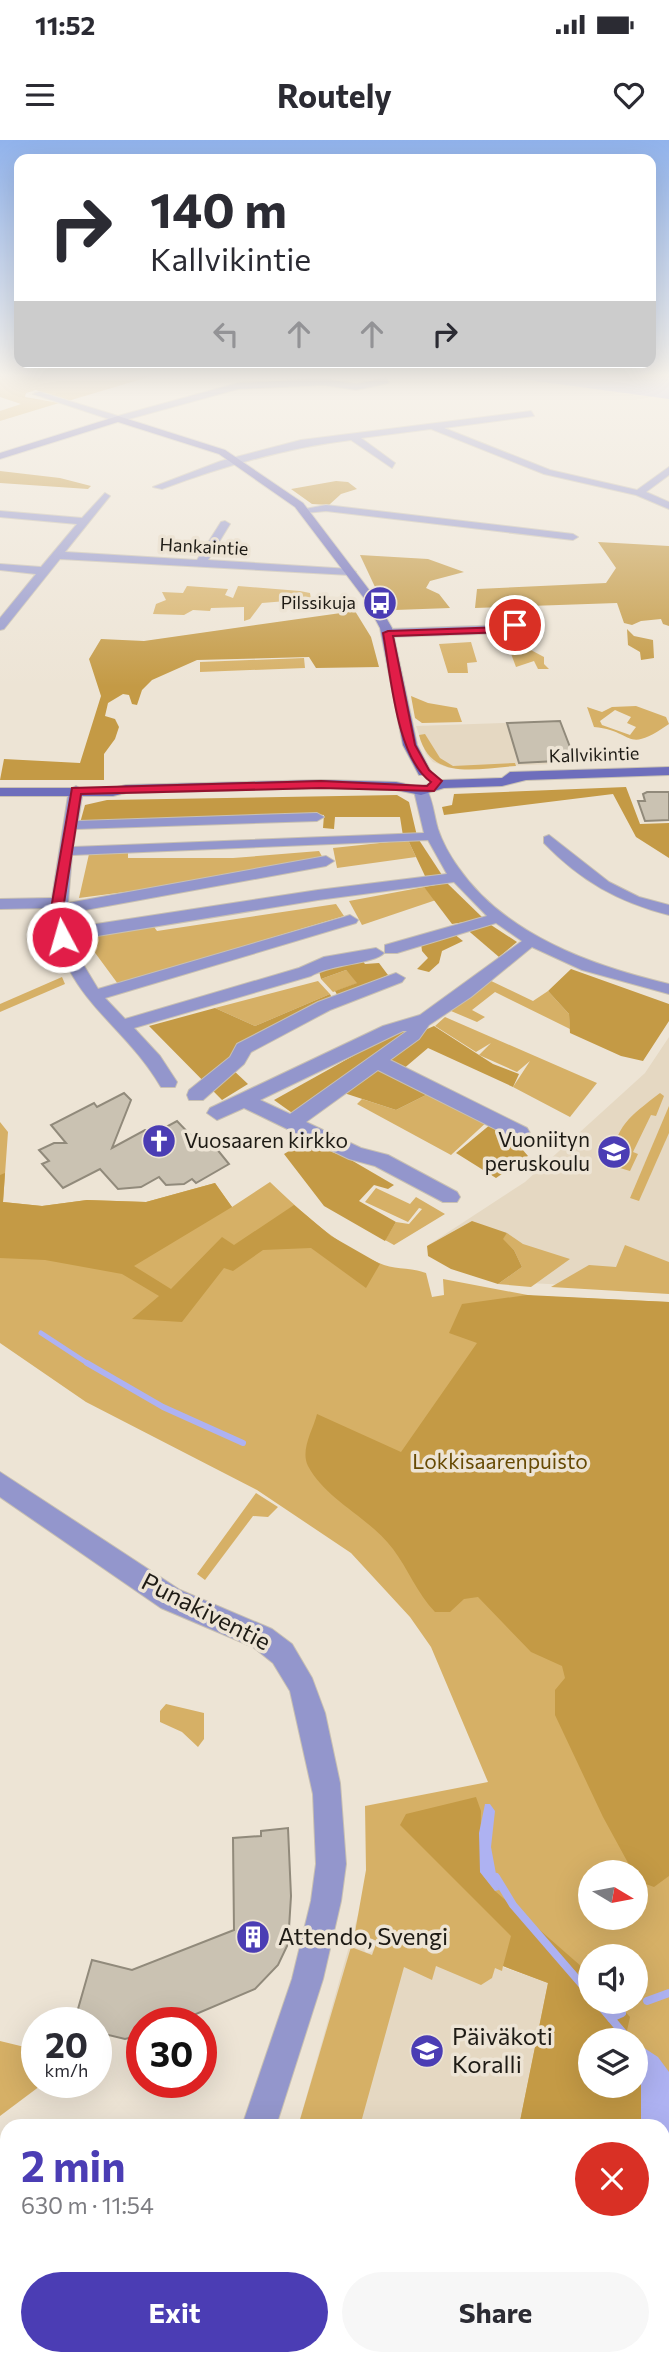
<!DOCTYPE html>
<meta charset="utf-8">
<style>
body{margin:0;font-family:Commissioner,sans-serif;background:#f7f7f7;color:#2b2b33;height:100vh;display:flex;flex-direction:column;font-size:26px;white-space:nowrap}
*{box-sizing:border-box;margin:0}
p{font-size:23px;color:#7c7c81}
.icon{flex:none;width:38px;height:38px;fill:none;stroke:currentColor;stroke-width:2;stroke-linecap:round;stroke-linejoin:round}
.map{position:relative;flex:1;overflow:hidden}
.sheet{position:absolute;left:0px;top:1979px;width:670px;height:247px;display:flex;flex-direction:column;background:#fff;border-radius:21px 21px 0 0;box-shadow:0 7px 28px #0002}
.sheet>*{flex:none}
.banner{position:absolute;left:14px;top:14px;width:642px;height:214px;border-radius:14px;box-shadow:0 7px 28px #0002;background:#fff;color:#2b2b33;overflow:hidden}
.needle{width:46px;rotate:100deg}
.controls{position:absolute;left:578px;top:1720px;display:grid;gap:14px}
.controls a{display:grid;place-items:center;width:70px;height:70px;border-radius:50%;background:#fff;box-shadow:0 7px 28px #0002;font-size:35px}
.speed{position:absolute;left:21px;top:1867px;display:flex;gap:14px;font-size:35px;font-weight:700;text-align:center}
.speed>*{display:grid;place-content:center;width:91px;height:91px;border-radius:50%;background:#fff;box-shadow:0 7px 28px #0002;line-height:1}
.speed small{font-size:18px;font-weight:400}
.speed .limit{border:10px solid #d22;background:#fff;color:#111}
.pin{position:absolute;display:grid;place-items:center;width:60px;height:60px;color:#fff;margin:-30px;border:4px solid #fff;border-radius:50%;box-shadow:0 2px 7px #0007}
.me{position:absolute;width:77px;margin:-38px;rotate:354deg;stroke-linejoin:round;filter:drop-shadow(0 0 5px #0008)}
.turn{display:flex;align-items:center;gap:24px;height:147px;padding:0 21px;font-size:32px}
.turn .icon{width:91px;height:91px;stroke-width:2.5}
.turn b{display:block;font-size:49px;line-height:60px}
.lanes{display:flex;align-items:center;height:66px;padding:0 21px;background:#0003;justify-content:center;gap:35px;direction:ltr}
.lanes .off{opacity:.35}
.round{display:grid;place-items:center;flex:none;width:74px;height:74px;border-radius:37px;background:#f7f7f7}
.head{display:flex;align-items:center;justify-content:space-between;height:119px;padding:0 21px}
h1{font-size:42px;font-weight:700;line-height:52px;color:#4b3db4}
.primary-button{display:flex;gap:14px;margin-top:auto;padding:14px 21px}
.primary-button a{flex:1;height:80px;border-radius:42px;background:#4b3db4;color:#fff;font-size:28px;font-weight:700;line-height:80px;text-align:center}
.primary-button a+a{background:#f7f7f7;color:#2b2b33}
.status{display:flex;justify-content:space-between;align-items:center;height:49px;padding:0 35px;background:#fff;direction:ltr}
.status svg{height:19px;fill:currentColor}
header{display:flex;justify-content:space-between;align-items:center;height:91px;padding:0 21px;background:#fff;font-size:32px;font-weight:700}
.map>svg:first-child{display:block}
.built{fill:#e5d8c2}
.green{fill:#d6b066;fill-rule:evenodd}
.forest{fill:#c49a45}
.water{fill:#aeb2f2}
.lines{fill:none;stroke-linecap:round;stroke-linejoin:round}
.stream-far2{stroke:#aeb2f2;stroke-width:5}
.stream-far1{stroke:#aeb2f2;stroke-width:6}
.stream{stroke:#aeb2f2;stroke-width:8}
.building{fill:#cac2b2;stroke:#918a7b;stroke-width:2}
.street-casing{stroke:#c8c0b2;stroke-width:2}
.secondary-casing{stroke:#c8c0b2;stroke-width:2}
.street{fill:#9396cc;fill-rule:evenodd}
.secondary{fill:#6e6ebc;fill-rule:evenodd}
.route{fill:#e11d48;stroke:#92132f;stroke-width:2}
.labels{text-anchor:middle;stroke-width:7;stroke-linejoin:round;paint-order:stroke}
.far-street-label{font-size:18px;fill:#1e1b15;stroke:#ede4d5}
.far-poi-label{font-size:18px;fill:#1e1b15;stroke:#ede4d5;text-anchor:end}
.poi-label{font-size:21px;fill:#1e1b15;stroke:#ede4d5;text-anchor:end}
.park-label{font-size:21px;fill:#674a04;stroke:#ede4d5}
.near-street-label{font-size:24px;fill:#1e1b15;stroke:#ede4d5}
.near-poi-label{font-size:24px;fill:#1e1b15;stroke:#ede4d5;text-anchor:start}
</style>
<div class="status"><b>11:52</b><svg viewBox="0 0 49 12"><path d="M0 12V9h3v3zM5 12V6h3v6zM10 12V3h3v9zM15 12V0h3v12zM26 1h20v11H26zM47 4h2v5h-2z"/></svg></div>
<header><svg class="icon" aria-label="menu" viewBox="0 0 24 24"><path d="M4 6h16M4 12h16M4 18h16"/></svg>Routely<svg class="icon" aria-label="heart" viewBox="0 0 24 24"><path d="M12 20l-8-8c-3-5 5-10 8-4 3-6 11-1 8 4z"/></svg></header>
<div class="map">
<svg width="669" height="2225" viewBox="0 0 669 2225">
<rect width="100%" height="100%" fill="#ede4d5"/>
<g class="built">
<polygon points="560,581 575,619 580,619 581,623 449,628 433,622 426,614 416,586"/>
<polygon points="669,897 669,1150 528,1143 427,1106 525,1042 645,933"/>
<polygon points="358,1775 548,1843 519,1986 298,1986"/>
<polygon points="265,2219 471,2219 470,2225 277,2225"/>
</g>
<g class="green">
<polygon points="0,236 152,236 68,261 36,250 26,253 25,257 59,263 0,281 0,271 21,264 0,257"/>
<polygon points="187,446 228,449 225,455 233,458 238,446 300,451 310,453 311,459 262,463 250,479 244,481 244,467 211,468 210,471 193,470 184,475 153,474 156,464 166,460 162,452 183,453"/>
<polygon points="471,502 477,522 467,523 468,533 448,533 439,504"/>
<polygon points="527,502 529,509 544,517 544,524 549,529 538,529 534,521 516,527 507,503"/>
<polygon points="304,518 305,528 200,532 200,522"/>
<polygon points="411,556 428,563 457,568 462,582 422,583 415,578"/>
<path d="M636 566 666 577 669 584C624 615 636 591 594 587L587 567 602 572 612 567ZM615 570 631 577 627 583 636 587 630 595 602 585 600 581Z"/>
<path d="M425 594 440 618 453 626 515 623 516 626C478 628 431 642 419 595Z"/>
<polygon points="408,700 416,717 337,728 333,708"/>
<polygon points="319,711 324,720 186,744 79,758 89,714 128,713 128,718 233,718"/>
<polygon points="424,747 436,760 362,785 349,761"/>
<polygon points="336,764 344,776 118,844 82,795 152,784 157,791"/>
<polygon points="346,830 358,843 333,852 321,839"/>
<polygon points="62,837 65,844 0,872 0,864"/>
<polygon points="487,839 533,861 548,851 569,874 570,889 495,852 472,870 485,877 477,882 451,871"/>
<polygon points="318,841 330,854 255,886 215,868"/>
<polygon points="445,877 597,943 570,977 513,947 530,921 517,932 479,915 491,903 476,912 435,886"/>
<path d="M660 953 664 956 656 976 651 975 633 1012 638 1014 630 1031 610 1025C616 985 629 977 660 953Z"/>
<polygon points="428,954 489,980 451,1015 357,964 362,959 396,970"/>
<polygon points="669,966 669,993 639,1061 630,1058"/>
<path d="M0 982 8 992 3 1062 42 1066 87 1060 146 1062 215 1043 232 1067 270 1042C302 1072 337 1106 379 1123 393 1130 410 1127 426 1133L432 1157 444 1155 443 1139 533 1156 669 1162V2225H470L471 2219H663V1986H519L548 1843 503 1826 502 1831 495 1828 492 1838 481 1845 436 1826 432 1840 404 1827 360 1986H306L299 1983 351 1807 372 1815 377 1801 355 1792 366 1730 365 1666 488 1642 431 1507 410 1477 351 1413 257 1350 86 1262 0 1203ZM590 1732H635V1778H590ZM590 1816H635V1862H590ZM590 1900H635V1946H590Z"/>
<polygon points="376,1048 410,1064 416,1057 445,1074 394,1105 385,1100 396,1082 409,1084 422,1069 419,1068 408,1082 365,1062"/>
<polygon points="507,1093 523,1104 570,1119 531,1147 498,1144 522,1127 514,1110 502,1099"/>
<polygon points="625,1105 669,1122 669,1154 551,1147 589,1125 616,1127"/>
<polygon points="256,1353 278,1367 268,1377 253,1376 205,1440 197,1434"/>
<polygon points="166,1564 204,1573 204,1599 198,1607 182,1592 160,1582 160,1571"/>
<polygon points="0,1901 37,1910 37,1942 44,1943 0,1976"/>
</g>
<g class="forest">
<polygon points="0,331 60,338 91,346 88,349 0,343"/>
<polygon points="336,341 348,342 357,349 341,354 329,365 312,364 291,349"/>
<polygon points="598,402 669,406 669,486 663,484 661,479 641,481 632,485 624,483 617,463 475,468 477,449 606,443 616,428"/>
<polygon points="360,415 428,419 464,432 430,441 426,448 439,454 450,468 395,470 375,447"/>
<polygon points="355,471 371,497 379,527 316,528 309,517 197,520 152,540 142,550 137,565 132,564 129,555 123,554 108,563 105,576 115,579 119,587 115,599 104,614 104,640 0,640 4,619 80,623 101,556 89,519 101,499 144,501"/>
<polygon points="627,489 634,496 653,500 654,518 641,520 640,512 628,505"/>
<polygon points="626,647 640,684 669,683 669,718 636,697 613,654 444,675 442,667 452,665 454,654"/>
<polygon points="397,655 409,662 417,696 403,696 400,677 335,677 334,689 323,688 324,675 313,674 80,683 85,665 107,660"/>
<polygon points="408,700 419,700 442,735 425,736"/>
<polygon points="447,743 484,779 452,784 424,747"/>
<polygon points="488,783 517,802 499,817 464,787"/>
<polygon points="454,794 463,801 442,811 439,823 429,832 417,829 428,818 422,811 421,803"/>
<polygon points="359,816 365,824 379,823 388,835 339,858 335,851 357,843 346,830 321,839 318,827"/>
<polygon points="571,829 669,864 669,881 643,921 621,916 570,893 569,874 548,851"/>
<polygon points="330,854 333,860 256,895 232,929 248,944 222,960 149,886 215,868 255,886"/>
<polygon points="412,883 413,889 295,975 274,960"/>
<polygon points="434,886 493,924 519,934 513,947 428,908 402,930 386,921 418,893"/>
<polygon points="380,928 428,954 396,970 344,953"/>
<polygon points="491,984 515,993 516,1002 528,1016 496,1038 456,1013"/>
<polygon points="304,1002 346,1017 394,1045 388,1049 374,1045 359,1061 396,1082 385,1101 324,1066 284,1014"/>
<polygon points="5,1033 3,1062 42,1066 87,1060 146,1062 215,1043 232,1067 134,1126 171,1149 222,1097 234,1105 294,1065 331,1096 380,1124 366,1148 311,1108 263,1110 233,1131 224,1128 182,1182 132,1179 159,1156 122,1134 45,1120 0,1118 0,1035"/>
<polygon points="472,1081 507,1093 503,1099 514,1110 522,1127 498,1144 451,1129 428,1116 427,1106"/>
<path d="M527 1155 669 1162V1736L654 1747 643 1743 633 1732 603 1677 555 1575V1550L565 1538 562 1526 531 1512 478 1457 464 1459 450 1472H435C417 1453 408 1429 393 1409 369 1377 327 1361 308 1326 300 1310 313 1290 317 1274L401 1312 477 1203 449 1193 462 1164Z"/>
<polygon points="476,1657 481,1671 480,1732 495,1751 590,1834 590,1862 616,1862 630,1877 625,1900 590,1900 590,1946 635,1946 635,1933 641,1945 641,1986 519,1986 548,1843 503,1826 511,1796 400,1685 406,1674"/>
<polygon points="663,2071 669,2074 669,2154 663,2167"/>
<polygon points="471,2219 642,2219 640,2225 470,2225"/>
</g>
<g class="water">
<polygon points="499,236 669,236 669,259"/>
<polygon points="485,1664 490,1664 495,1671 491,1707 499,1750 495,1751 480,1732 479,1693"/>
<polygon points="635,1902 658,1917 669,1932 669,2074 663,2071 663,1986 641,1986 641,1945 635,1933"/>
</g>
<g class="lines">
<polyline class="stream-far2" points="41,1193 90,1225"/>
<polyline class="stream-far1" points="87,1223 163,1267 243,1303"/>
<g class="stream">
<polyline points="496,1737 513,1765 590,1854"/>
<polyline points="647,1861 669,1853"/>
<polyline points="597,1862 625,1895"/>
<polyline points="611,1878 622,1873"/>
<polyline points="602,2219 602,2225"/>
</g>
</g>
<g class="building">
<polygon points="560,581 575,620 519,623 507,583"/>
<polygon points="647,652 669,652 669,680 645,681 638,661 645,661 643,654"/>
<polygon points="124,953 131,960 112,1008 145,990 157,992 177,981 197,1002 212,1003 229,1024 196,1043 192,1039 184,1044 166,1045 159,1037 141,1047 118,1049 100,1029 63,1048 42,1024 49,1021 39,1010 54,1003 66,1003 51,985 94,963 97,967"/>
<polygon points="288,1688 291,1756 288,1804 278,1825 255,1849 175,1883 142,1883 142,1895 125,1899 96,1892 96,1883 74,1883 92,1820 132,1830 234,1790 233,1698 261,1696 261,1691"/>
</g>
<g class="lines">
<g class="street-casing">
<g id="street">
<polygon points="386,238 389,243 356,250 324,245 238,249 118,282 33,254 40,252 118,276 238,243 324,239 356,244"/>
<path d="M531 271 534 276 444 288 550 330 637 350 669 327V335L646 352 669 362V369L636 355 544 334 431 289 361 298 395 323 392 328 351 300C285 308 224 326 162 349L153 347 221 321 301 300Z"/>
<polygon points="105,353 110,356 65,412 197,420 221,382 225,381 230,384 208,420 350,429 356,432 350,435 60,419 4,489 0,490 0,478 36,434 0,430 0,424 41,427 77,384 0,377 0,371 82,378"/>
<polygon points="326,365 573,394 578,397 573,400 326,371 305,373 300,370"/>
<polygon points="514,478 522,486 510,493 388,497 382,493 388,489 508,485 510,479"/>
<path d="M76 646 83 650 78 681 317 673 324 677 317 681 76 689 73 707 424 693 414 651 416 648H426C433 660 434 676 438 689 442 701 450 716 458 727 505 795 592 826 669 844V854L582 830 532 807 471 857 429 885 419 899 390 920 527 988 530 993 527 998H513L378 930 306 982 361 1008 388 1015 457 1052 460 1057 457 1062H443L375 1026 349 1019 244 968 217 980 207 973 210 968 383 886 420 875 522 801 496 783 397 813H385V805L487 776 454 742 318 760 73 800 77 814 98 849 344 777 350 775 358 780 356 783 105 858 125 879 299 828 324 817 376 808 384 813C374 824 331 824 311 836L134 888 160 916 177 942 175 947H161C121 879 59 857 52 768L0 769V759L52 758 69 650ZM428 700 447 734 318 750 70 788 69 773 326 726 334 721 326 716 68 763 72 715ZM403 891H407L290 974 260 960Z"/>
<path d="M549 695 609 742 639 757 669 765V775C618 762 581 741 544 703V697Z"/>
<polygon points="396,833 405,838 402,842 330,870 251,912 244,924 203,960 189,960 187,955 189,950 230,917 237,904 318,862"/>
<polygon points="0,1332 180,1450 272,1489 292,1504 312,1538 325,1573 340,1643 346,1724 341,1761 323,1839 276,1986 242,1986 292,1839 311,1761 316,1724 313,1654 290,1551 273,1523 253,1507 161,1468 0,1357"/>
<polygon points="170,2219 206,2219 204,2225 168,2225"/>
</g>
</g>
<g class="secondary-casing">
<g id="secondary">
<polygon points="118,276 225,310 303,363 373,455 392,488 417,605 431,632 429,635 419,635 403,605 380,488 364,458 295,367 219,314 118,282 0,319 0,313"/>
<polygon points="669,627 669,635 526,640 502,646 444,648 421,655 396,650 321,648 126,653 113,656 0,656 0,648 113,648 126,645 321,640 396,642 420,647 443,640 502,638 510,632"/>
</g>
</g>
<use href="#street" class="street"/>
<use href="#secondary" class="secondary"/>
</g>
<linearGradient id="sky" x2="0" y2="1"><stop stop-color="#91b3ec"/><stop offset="0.43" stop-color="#f7f3ec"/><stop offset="1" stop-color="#f7f3ec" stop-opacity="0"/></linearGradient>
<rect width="669" height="547" fill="url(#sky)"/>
<path class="route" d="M512 483 520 485 507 492 393 496 415 605 429 630 442 641 434 651 321 648 81 654 64 763 68 797 57 799 52 763 72 648 321 641 427 646 431 642C396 617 391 535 383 493L388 491 505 487Z"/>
<defs>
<g id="bus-disc" transform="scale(1.75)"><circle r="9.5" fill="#4b3db4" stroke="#ede4d5"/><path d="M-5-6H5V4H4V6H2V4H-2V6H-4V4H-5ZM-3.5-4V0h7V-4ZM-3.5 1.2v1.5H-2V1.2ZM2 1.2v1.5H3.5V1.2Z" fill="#fff"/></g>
<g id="church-disc" transform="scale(1.75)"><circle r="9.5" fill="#4b3db4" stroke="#ede4d5"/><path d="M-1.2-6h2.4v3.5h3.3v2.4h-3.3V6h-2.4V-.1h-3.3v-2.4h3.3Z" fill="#fff"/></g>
<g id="school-disc" transform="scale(1.75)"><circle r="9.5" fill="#4b3db4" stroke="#ede4d5"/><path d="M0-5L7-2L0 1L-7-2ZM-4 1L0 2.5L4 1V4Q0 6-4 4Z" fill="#fff"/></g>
<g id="building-disc" transform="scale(1.75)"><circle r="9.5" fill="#4b3db4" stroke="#ede4d5"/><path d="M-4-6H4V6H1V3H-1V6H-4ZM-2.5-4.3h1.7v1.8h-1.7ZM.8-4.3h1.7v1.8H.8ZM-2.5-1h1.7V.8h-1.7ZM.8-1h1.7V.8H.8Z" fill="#fff"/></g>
</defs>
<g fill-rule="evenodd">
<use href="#bus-disc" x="380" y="463"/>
<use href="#church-disc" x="159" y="1001"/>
<use href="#school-disc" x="614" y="1012"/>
<use href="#building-disc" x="253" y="1797"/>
<use href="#school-disc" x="427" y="1911"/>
</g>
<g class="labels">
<g class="far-street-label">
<text transform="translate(204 407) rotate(3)" y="6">Hankaintie</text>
<text transform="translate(594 615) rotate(-2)" y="6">Kallvikintie</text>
</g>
<g class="far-poi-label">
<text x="356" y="469">Pilssikuja</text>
</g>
<g class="poi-label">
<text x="590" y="1007">Vuoniityn<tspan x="590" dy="24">peruskoulu</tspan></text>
<text x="184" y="1008" text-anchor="start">Vuosaaren kirkko</text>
</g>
<g class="park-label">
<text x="500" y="1329">Lokkisaarenpuisto</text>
</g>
<g class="near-street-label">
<text transform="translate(206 1472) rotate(27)" y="8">Punakiventie</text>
</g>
<g class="near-poi-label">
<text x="278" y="1805">Attendo, Svengi</text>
<text x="452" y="1905">Päiväkoti<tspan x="452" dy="28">Koralli</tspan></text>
</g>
</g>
</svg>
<div class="controls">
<a><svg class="needle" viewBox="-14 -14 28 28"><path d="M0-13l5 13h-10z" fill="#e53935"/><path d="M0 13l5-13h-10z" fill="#7c7c81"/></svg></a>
<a><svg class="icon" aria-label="sound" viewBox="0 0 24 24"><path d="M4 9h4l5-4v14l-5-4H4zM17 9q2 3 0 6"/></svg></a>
<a><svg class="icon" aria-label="layers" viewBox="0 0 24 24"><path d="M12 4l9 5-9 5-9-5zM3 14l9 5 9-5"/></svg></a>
</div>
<div class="speed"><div>20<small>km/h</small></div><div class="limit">30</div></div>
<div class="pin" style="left:515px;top:485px;background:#d93025"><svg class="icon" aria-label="arrive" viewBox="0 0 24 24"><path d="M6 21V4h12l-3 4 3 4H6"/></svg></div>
<svg class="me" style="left:62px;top:797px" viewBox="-20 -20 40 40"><circle r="17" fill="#e11d48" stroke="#fff" stroke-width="3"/><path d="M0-11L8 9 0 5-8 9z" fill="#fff"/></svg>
<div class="banner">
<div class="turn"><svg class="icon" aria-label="right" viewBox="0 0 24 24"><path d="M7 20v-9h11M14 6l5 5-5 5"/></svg><div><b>140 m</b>Kallvikintie</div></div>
<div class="lanes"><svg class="icon off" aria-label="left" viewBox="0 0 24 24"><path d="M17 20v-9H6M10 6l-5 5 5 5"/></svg><svg class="icon off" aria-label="ahead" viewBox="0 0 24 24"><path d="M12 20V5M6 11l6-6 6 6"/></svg><svg class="icon off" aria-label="ahead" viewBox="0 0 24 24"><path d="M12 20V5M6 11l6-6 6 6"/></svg><svg class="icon" aria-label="right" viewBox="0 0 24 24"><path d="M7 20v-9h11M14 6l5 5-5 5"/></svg></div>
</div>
<section class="sheet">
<div class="head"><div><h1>2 min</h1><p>630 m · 11:54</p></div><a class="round" style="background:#d93025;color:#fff"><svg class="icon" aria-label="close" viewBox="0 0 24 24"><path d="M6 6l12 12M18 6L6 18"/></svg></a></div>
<div class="primary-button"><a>Exit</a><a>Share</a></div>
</section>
</div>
